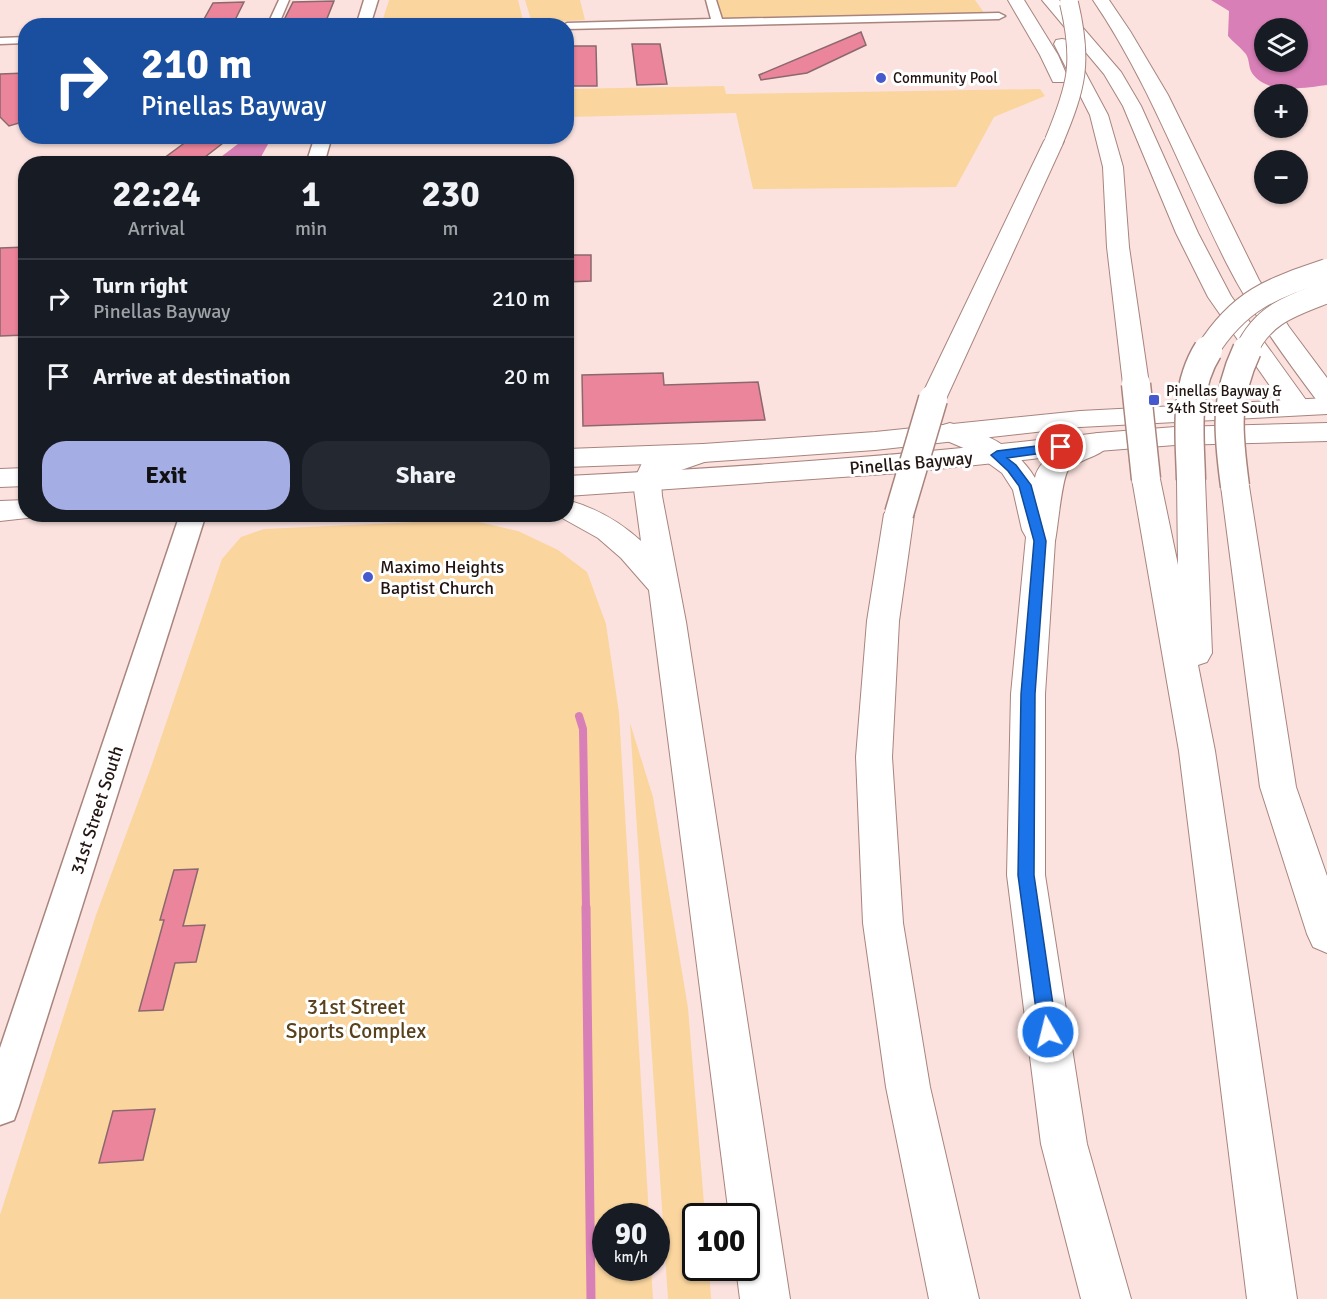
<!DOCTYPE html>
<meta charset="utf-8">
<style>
body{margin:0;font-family:Signika,sans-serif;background:#242831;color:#f1f3f6;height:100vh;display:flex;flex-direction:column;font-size:22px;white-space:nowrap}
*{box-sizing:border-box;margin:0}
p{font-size:20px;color:#9ea1a6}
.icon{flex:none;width:33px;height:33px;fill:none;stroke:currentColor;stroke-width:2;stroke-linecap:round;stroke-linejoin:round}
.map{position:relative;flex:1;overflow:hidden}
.drawer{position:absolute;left:18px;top:156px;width:556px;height:366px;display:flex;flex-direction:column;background:#171b24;border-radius:24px;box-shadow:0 2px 4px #0004}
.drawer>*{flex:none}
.banner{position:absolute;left:18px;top:18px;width:556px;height:126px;border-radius:24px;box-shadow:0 2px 4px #0004;background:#1a4fa0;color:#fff;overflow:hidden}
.fabs{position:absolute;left:1254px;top:18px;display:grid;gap:12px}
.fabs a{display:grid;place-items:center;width:54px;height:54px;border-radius:50%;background:#171b24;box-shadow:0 2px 4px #0004;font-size:30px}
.speed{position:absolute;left:592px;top:1203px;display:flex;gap:12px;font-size:30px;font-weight:700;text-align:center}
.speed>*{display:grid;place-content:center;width:78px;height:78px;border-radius:50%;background:#171b24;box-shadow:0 2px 4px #0004;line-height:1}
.speed small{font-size:15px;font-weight:400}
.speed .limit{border:3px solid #111;border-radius:9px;background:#fff;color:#111}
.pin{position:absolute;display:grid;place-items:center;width:51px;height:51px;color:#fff;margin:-26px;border:3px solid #fff;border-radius:50%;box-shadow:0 2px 6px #0007}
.me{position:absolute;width:66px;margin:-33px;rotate:352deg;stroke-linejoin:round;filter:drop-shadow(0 0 4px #0008)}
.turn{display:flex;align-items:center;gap:21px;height:126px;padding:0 24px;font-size:27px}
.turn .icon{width:78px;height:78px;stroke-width:2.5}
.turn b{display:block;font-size:42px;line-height:51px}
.eta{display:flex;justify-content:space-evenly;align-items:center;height:102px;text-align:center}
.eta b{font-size:36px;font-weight:700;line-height:42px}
.button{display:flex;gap:12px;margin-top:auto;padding:12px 24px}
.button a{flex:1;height:69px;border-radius:24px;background:#a4aee4;color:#111;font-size:24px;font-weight:700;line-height:69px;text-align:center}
.button a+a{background:#242831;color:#f1f3f6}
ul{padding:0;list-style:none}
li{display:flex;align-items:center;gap:18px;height:78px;padding:0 24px;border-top:2px solid #363941}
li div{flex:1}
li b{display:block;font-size:22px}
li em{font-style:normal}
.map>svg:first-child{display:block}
.green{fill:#fad59e}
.water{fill:#d77fb6;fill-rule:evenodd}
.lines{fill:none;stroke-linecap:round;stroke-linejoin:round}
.stream-far1{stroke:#d77fb6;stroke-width:8}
.stream{stroke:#d77fb6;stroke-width:9}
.building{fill:#eb859b;stroke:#8b686e;stroke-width:1.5}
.minor-casing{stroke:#a8847d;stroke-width:3}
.tertiary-casing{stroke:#a8847d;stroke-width:3}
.secondary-casing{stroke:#a8847d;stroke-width:2}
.trunk-casing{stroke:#a8847d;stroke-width:2}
.motorway-casing{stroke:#a8847d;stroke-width:2}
.minor{fill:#fff;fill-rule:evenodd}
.tertiary{fill:#fff;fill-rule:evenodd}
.secondary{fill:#fff;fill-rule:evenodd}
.trunk{fill:#fff;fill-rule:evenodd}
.motorway{fill:#fff;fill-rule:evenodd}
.motorway-bridge-far2-casing{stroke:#a8847d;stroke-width:20;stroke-linecap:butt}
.motorway-bridge-far1-casing{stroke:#a8847d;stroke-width:24;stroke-linecap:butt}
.motorway-bridge-casing{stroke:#a8847d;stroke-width:31;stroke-linecap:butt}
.motorway-bridge-far2{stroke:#fff;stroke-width:18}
.motorway-bridge-far1{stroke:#fff;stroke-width:22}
.motorway-bridge{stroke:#fff;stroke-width:28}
.route{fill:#1a73e8;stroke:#114b97;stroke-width:1.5}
.poi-dot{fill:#465ace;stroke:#fff;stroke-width:2}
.labels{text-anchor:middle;stroke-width:6;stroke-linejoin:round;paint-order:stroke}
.far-poi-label{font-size:15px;fill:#221512;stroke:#fff;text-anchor:start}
.street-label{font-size:18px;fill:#221512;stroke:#fff}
.poi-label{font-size:18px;fill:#221512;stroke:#fff;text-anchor:start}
.near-park-label{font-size:21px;fill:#58411b;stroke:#fff}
</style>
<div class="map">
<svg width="1327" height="1299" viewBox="0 0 1327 1299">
<rect width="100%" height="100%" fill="#fbe2de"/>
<g class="green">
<polygon points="389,0 518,0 524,24 381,25"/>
<polygon points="525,0 580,0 585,20 532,23"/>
<polygon points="717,0 975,0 985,14 723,20"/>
<polygon points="724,86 726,94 1040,89 1045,96 994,117 956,187 753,189 736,113 567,117 567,89"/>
<polygon points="416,522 479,522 518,531 558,550 587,572 606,624 619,713 649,1216 606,1216 606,1268 651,1268 653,1299 0,1299 0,1215 96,915 150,770 222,559 241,537 264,529"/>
<polygon points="630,723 653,797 688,1008 705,1216 696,1216 696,1268 709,1268 711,1299 668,1299"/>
</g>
<g class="water">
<path d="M1211 0H1327V85C1304 88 1267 95 1252 73 1248 67 1250 57 1244 52 1239 46 1233 42 1228 36L1229 11ZM1264 28H1298V62H1264Z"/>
<polygon points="247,137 272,137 262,155 261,163 213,163"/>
</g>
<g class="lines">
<polyline class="stream-far1" points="579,716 583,729 586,908"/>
<polyline class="stream" points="586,907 591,1299"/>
</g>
<g class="building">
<polygon points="334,1 326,21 283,22 293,2"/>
<polygon points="244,2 235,20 203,21 213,3"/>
<polygon points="861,32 866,45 807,73 761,80 759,75"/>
<polygon points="632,44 660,44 667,84 637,85"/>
<polygon points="568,46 596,46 597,86 567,86"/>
<polygon points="26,73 26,121 9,126 0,117 0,74"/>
<polygon points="194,136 232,136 196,164 156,164"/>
<polygon points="26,247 26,335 0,336 0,248"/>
<polygon points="567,255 591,255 591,281 567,282"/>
<polygon points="663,373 664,385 758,382 765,420 583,426 582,375"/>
<polygon points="198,869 183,926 205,925 196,962 175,963 163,1010 139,1011 164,920 160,920 174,870"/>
<polygon points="155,1109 143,1160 99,1163 113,1111"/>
</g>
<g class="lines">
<g class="minor-casing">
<g id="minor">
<polygon points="279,0 289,0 278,26 267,26"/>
<polygon points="706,0 716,0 722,19 999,13 1005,16 999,19 567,29 567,26 562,26 567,23 711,19"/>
<polygon points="26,37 26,43 0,44 0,38"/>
</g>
</g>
<g class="tertiary-casing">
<g id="tertiary">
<polygon points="364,0 378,0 370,26 356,26"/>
<polygon points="315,136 332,136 324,164 306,164"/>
<polygon points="180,514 206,514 19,1106 14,1120 0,1125 0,1048"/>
</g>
</g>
<g class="secondary-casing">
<g id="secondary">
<path d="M1098 433 1108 436 1112 442 1108 448 1032 459 900 473 567 496V476C745 467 922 455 1098 433Z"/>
<polygon points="703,444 713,447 717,453 713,459 703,462 567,467 567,449"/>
<polygon points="26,468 26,486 0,487 0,469"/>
<polygon points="26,500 26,514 38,514 36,517 0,521 0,501"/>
</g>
</g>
<g class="trunk-casing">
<g id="trunk">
<polygon points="1327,398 1327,414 1080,427 875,450 703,462 693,459 689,453 693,447 703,444 875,432 1080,411"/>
<polygon points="1327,423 1327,441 1175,445 1098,451 1088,448 1084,442 1088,436 1098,433 1175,427"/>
</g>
</g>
<g class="motorway-casing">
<g id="motorway">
<polygon points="1008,0 1024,0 1058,55 1068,78 1065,82 1053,82 1040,55"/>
<polygon points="1042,0 1059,0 1121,72 1141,106 1198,233 1231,296 1311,407 1307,413 1298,415 1289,413 1208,297 1176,233 1123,106 1104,74"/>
<path d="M1093 0H1109L1130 31 1168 95 1259 280 1289 327 1327 378V404L1318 402C1285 358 1252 313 1227 264 1182 175 1150 84 1093 0Z"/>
<polygon points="1062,39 1068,40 1070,44 1108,115 1123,167 1129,247 1149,384 1145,390 1136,392 1127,390 1123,384 1107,247 1103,167 1090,115 1054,44 1056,40"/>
<polygon points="1054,135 1061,137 1064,141 946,399 942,405 933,407 924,405 920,399 1044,141 1047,137"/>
<path d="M950 423C984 432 1017 447 1035 478 1038 455 1087 430 1108 436L1112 442C1102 457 1081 458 1069 469 1062 475 1058 527 1055 541L1045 694V875L1087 1144 1131 1299H1081L1041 1144 1007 875 1011 694 1026 537 1022 530 1013 490 1002 473 973 452 940 438 936 432 940 426Z"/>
<path d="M703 444 713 447 717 453 713 459 664 476 661 482 662 496 686 622 790 1299H740L736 1268H747V1216H729L649 590 621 558 598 538 555 514H567V500C596 508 619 521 641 541L633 482 642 463Z"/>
<polygon points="1146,470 1156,472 1160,479 1178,565 1177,480 1181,473 1191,471 1201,473 1205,480 1212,653 1207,662 1198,665 1215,751 1297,1299 1247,1299 1179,751 1132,479 1136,472"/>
<polygon points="1235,476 1245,479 1249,486 1296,787 1327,876 1327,953 1313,947 1307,934 1260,787 1221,486 1225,479"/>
<polygon points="899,504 909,507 914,514 899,621 892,757 903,923 930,1087 979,1299 929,1299 886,1087 863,923 856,757 867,621 884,514 889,507"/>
</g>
</g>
<use href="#minor" class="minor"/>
<use href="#tertiary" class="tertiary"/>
<use href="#secondary" class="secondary"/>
<use href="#trunk" class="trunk"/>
<use href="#motorway" class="motorway"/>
<g class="motorway-bridge-far2-casing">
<path id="motorway-bridge-far2" d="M1054 141C1077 86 1083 62 1069 3"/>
</g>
<g class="motorway-bridge-far1-casing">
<g id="motorway-bridge-far1">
<path d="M1207 351C1240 299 1271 289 1327 270"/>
<path d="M1246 351C1263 314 1291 306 1327 292"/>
</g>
</g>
<g class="motorway-bridge-casing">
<g id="motorway-bridge">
<polyline points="1136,384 1146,479"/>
<path d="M1191 480C1190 435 1183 390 1208 350"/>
<path d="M1235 486C1228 434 1224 399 1247 350"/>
<polyline points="899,514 933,399"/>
</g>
</g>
<use href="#motorway-bridge-far2" class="motorway-bridge-far2"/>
<use href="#motorway-bridge-far1" class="motorway-bridge-far1"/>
<use href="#motorway-bridge" class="motorway-bridge"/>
</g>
<polygon class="route" points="1061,443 1067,447 1065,450 1007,458 1016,465 1031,485 1046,541 1035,694 1034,875 1057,1032 1055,1038 1048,1041 1042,1038 1039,1032 1018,875 1021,694 1034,541 1019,486 1008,471 991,455 997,451"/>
<g class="poi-dot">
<circle cx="881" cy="78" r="6"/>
<rect x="1148" y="394" width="12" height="12" rx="3"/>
<circle cx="368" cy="577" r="6"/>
</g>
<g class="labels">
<g class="far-poi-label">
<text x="893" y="83">Community Pool</text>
<text x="1166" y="396">Pinellas Bayway &amp;<tspan x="1166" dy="17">34th Street South</tspan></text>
</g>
<g class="street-label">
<text transform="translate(911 463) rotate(-5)" y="6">Pinellas Bayway</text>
<text transform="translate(97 810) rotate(-72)" y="6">31st Street South</text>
</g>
<g class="poi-label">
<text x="380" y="573">Maximo Heights<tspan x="380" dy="21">Baptist Church</tspan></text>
</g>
<g class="near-park-label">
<text x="356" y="1014">31st Street<tspan x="356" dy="24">Sports Complex</tspan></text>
</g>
</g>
</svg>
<div class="fabs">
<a><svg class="icon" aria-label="layers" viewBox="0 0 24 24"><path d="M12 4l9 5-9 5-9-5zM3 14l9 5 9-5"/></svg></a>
<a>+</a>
<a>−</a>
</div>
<div class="speed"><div>90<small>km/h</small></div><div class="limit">100</div></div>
<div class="pin" style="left:1061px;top:447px;background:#d93025"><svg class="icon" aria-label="arrive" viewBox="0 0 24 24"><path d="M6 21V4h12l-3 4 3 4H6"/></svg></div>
<svg class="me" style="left:1048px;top:1032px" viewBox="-20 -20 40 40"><circle r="17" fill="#1a73e8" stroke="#fff" stroke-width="3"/><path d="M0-11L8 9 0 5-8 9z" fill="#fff"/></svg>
<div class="banner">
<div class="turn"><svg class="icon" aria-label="right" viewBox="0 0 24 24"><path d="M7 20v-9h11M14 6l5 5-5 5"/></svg><div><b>210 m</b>Pinellas Bayway</div></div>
</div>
<section class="drawer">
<div class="eta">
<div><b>22:24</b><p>Arrival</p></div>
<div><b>1</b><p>min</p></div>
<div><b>230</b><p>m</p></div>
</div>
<ul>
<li><svg class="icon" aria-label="right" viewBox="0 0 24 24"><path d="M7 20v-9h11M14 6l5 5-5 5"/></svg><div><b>Turn right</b><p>Pinellas Bayway</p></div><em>210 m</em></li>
<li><svg class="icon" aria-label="arrive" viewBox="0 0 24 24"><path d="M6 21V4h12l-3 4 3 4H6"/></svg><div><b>Arrive at destination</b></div><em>20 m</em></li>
</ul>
<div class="button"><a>Exit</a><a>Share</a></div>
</section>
</div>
